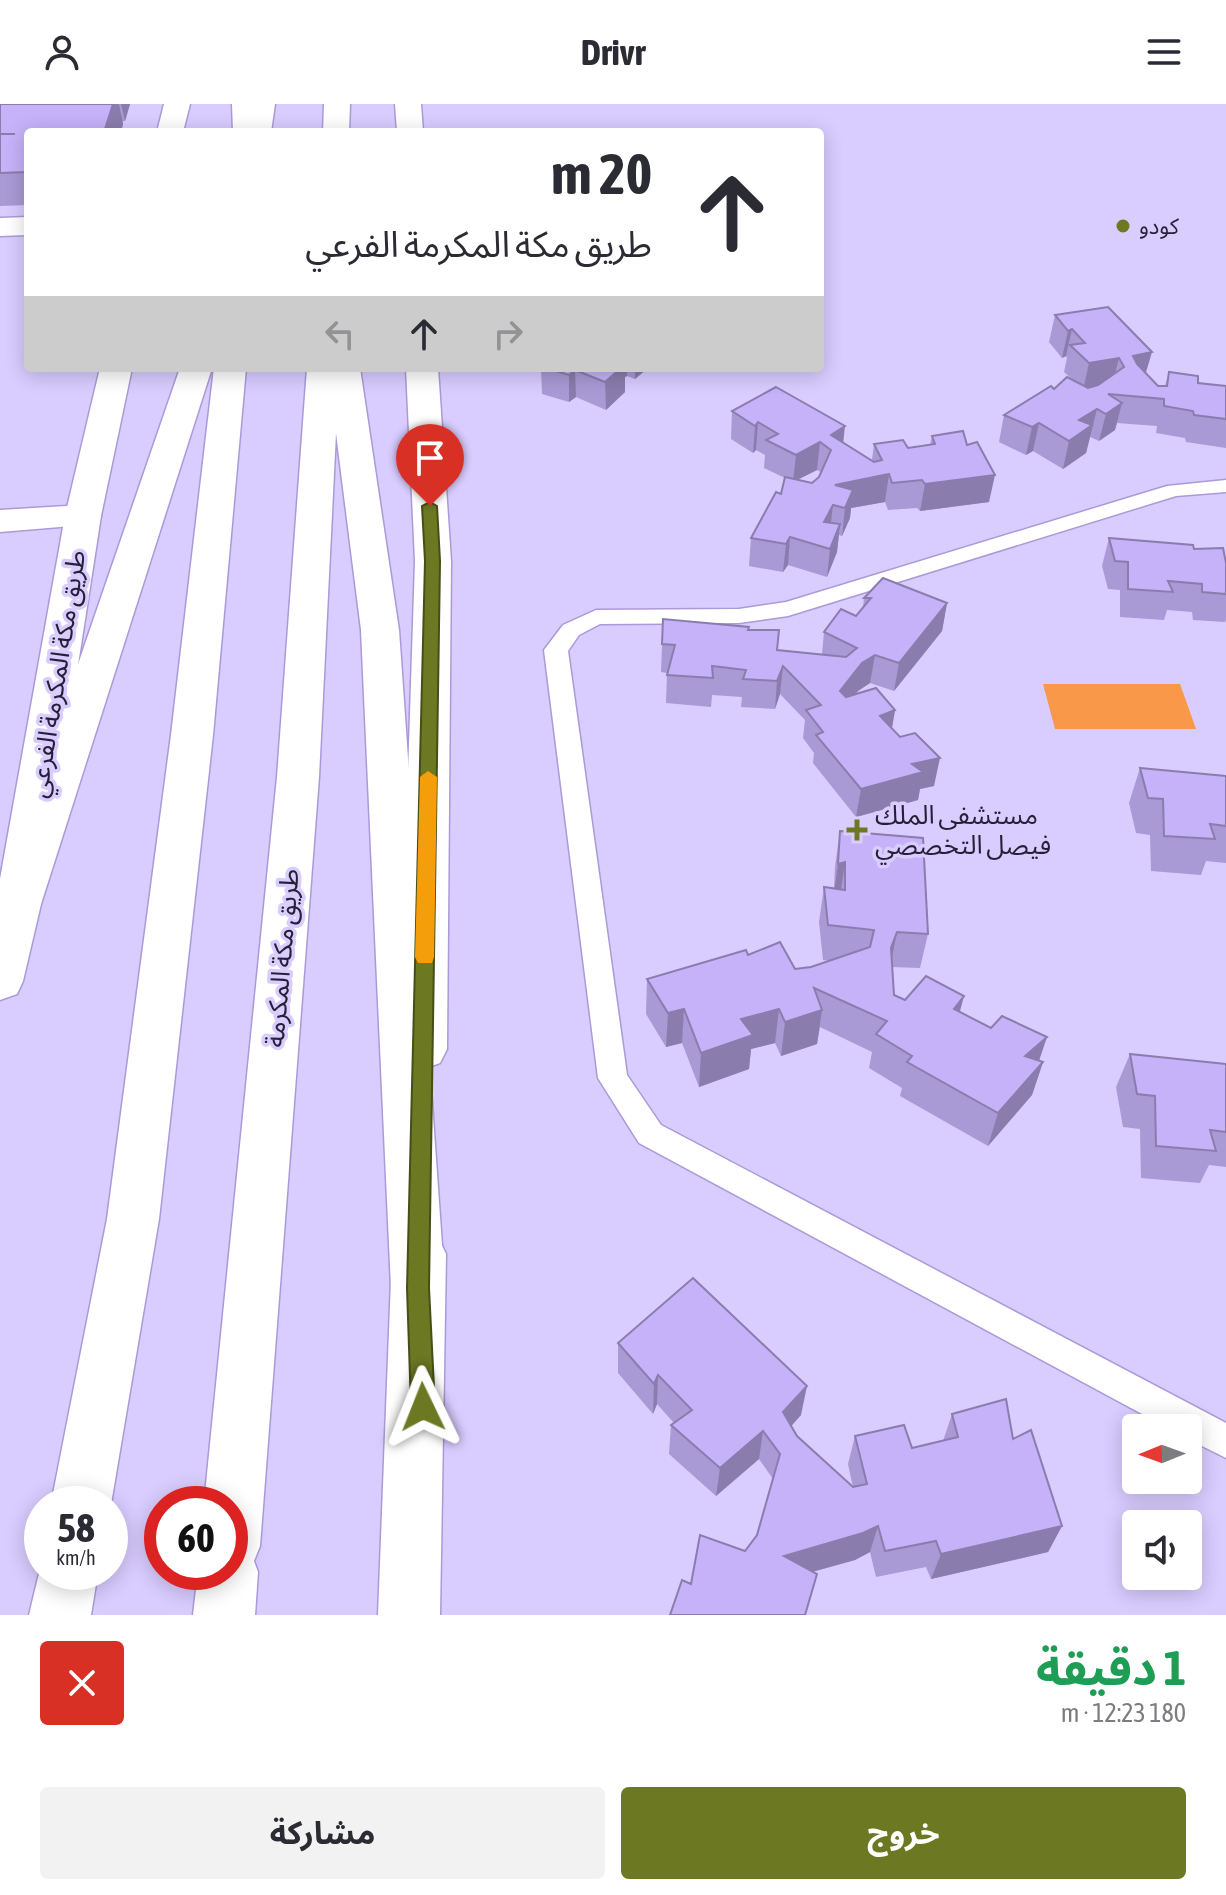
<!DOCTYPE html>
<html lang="ar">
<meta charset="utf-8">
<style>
body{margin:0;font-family:"Asap Condensed","Noto Sans Arabic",sans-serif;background:#f2f2f3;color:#2b2b33;direction:rtl;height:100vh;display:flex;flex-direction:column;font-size:30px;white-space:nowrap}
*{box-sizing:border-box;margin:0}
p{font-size:26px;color:#7c7c81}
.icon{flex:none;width:44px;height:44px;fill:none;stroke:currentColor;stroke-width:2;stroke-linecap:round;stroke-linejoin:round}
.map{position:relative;height:1511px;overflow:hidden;direction:ltr}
.drawer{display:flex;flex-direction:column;background:#fff;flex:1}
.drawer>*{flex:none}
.top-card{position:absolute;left:24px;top:24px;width:800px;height:244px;border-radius:8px;box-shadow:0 4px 20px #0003;direction:rtl;background:#fff;color:#2b2b33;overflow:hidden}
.needle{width:52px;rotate:269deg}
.buttons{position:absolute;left:1122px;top:1310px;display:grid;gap:16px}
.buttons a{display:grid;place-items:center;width:80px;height:80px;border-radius:8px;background:#fff;box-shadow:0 4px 20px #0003;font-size:40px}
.speed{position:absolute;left:24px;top:1382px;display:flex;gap:16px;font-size:40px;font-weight:700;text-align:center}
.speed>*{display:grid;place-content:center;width:104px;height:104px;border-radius:50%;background:#fff;box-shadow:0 4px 20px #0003;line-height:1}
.speed small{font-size:20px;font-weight:400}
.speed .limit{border:12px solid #d22;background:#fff;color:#111}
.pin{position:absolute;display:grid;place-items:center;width:68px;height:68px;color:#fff;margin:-82px -34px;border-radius:50% 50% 50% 0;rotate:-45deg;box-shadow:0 0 8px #0007}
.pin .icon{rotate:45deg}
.me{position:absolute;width:88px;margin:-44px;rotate:358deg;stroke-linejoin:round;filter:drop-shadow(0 0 6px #0008)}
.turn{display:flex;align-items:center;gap:28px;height:168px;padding:0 40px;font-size:36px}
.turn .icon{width:104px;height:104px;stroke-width:2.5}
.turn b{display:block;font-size:56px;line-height:68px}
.lanes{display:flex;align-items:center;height:76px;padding:0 40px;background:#0003;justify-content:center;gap:40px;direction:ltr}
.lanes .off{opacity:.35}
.round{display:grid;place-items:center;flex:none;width:84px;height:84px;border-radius:8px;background:#f2f2f3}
.head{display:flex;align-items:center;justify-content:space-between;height:136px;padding:0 40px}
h1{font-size:48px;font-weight:700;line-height:60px;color:#1e9e55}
.action{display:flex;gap:16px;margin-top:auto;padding:16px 40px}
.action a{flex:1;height:92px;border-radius:8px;background:#6d7823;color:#fff;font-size:32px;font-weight:700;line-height:92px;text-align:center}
.action a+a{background:#f2f2f3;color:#2b2b33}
header{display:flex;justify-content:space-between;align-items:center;height:104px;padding:0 40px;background:#fff;font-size:36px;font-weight:700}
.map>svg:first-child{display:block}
.green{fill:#fa9849}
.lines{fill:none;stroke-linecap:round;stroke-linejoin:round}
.lane-casing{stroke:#ab9ad8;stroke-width:3}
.street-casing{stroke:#ab9ad8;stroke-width:3}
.primary-casing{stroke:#ab9ad8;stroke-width:3}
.highway-casing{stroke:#ab9ad8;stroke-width:3}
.lane{fill:#fff;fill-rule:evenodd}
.street{fill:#fff;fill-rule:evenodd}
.primary{fill:#fff;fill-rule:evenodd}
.highway{fill:#fff;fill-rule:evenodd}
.wall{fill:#a999d5;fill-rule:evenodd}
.shaded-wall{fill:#8a7dae}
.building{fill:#c5b2f8;stroke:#8a7dae;stroke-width:2}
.route{fill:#6d7823;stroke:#474e17;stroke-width:2}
.slow{fill:#f59e0b}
.poi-dot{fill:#6d7823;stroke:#d9ccff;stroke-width:3}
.labels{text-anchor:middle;stroke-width:7;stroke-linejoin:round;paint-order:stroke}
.far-poi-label{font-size:22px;fill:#261f37;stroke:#d9ccff;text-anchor:start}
.street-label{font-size:26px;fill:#261f37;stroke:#d9ccff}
.poi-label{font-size:26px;fill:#261f37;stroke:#d9ccff;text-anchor:start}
</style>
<header><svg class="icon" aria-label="menu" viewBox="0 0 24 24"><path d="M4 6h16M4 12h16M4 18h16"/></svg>Drivr<svg class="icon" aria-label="person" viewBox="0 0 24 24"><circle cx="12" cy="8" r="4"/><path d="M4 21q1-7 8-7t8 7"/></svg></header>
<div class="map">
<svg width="1226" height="1511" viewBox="0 0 1226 1511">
<rect width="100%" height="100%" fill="#d9ccff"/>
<polygon class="green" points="1043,580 1180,580 1196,625 1055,625"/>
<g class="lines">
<g class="lane-casing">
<polygon id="lane" points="1226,376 1226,388 1176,392 788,512 739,519 600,520 579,531 568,547 627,971 661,1021 1226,1319 1226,1354 1188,1335 1188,1324 1168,1324 639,1039 598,974 544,546 563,521 596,506 739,505 786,498 1167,382"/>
</g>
<g class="street-casing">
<g id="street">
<polygon points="28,113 28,131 0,132 0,114"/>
<polygon points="83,401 96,404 101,412 96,420 0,428 0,406"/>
</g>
</g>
<g class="primary-casing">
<g id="primary">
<polygon points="164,0 190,0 183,28 157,28"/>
<polygon points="232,0 258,0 259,28 233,28"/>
<polygon points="395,0 421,0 423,28 397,28"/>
<polygon points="100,264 132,264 101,412 41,800 23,877 17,890 0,896 0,775 65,412"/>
<polygon points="406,264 438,264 451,457 447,945 440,959 423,965 406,959 399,945 415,457"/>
<polygon points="419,1126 438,1133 446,1150 440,1511 378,1511 392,1150 400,1133"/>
</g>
</g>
<g class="highway-casing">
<g id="highway">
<polygon points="249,0 275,0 271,28 245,28"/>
<polygon points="324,0 350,0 349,28 323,28"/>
<polygon points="180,264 212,264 41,800 34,812 18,817 2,812 0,787"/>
<polygon points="214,264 246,264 213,631 159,1115 111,1400 51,1400 107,1115 171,631"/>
<polygon points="307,264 360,264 399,526 445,1184 437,1202 418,1209 399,1202 391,1184 361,526 336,329 319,673 260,1442 254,1457 258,1468 255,1511 193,1511 198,1468 230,1468 230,1400 204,1400 277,673"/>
<polygon points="42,1457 42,1468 98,1468 91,1511 29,1511"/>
</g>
</g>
<use href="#lane" class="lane"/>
<use href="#street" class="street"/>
<use href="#primary" class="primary"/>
<use href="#highway" class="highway"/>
</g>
<g class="wall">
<polygon points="0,0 130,0 125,17 123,17 123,20 121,28 28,28 28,101 0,102"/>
<polygon points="1055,211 1146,269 1158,282 1165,282 1169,268 1198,279 1226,282 1226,344 1186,338 1185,334 1156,329 1157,322 1117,319 1115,326 1099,337 1090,333 1086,349 1063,365 1033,347 1026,351 999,338 1004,311 1073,276 1064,268 1067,254 1066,252 1062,254 1049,238"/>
<polygon points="541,264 648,264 635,275 627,272 625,273 625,288 606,306 576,293 569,298 542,290"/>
<path d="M732 307 843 339 872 356 874 340 908 344 930 341 932 332 967 341 989 398 920 407 917 404 888 406 885 398 851 404 850 414 842 432 839 431 837 448 827 473 788 461 783 468 749 462 751 434 781 390 785 374 764 364 765 351 756 346 753 349 731 335ZM817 366 821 368 819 373 812 379 797 376Z"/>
<polygon points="1109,434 1194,445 1226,490 1226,515 1225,518 1193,516 1192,508 1167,506 1164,516 1120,513 1120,486 1108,485 1102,462"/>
<polygon points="864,494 947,499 942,527 894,587 870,579 858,587 855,591 895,606 892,625 934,682 920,685 918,696 856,713 813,659 814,649 803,634 805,616 780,590 775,605 741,603 742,593 712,591 711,603 666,599 667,569 661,568 663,515 748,526 777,546 822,550 824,528 856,512 863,504"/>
<polygon points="1140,664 1226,672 1226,759 1206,757 1201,771 1151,767 1150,731 1136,729 1129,699"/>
<polygon points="840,727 928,830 920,864 892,863 894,891 905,896 960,908 1039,957 1043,958 1032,991 988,1042 900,992 902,984 869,964 872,948 820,923 817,940 781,952 775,939 751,945 749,965 699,983 682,939 666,943 646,910 647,875 748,851 795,865 811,863 830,857 823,856 819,818 824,783 834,784 835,763"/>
<polygon points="1130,950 1226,960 1226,1063 1209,1061 1200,1079 1141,1074 1140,1025 1123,1023 1116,983"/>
<polygon points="618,1239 801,1311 791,1322 797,1332 853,1383 848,1360 855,1332 912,1344 943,1337 952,1310 1013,1335 1062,1422 1048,1448 931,1475 926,1463 876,1473 870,1448 855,1456 812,1468 691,1480 745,1447 757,1431 773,1375 759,1355 716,1392 669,1350 671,1321 674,1319 657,1300 653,1310 618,1269"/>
</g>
<g class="shaded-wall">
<polygon points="113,0 119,0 123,20 121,28 104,28"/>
<polygon points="121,0 130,0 125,17"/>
<polygon points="1072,225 1066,252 1062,254 1068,227"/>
<polygon points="1152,248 1144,275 1133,252"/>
<polygon points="1119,254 1112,282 1083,286 1089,259"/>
<polygon points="611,264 627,264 627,272 625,273 625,288 606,306 605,278"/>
<polygon points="635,264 648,264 635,275"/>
<polygon points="575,266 576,293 569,298 569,271"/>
<polygon points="1122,299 1115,326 1099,337 1106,310"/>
<polygon points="1097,305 1086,349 1063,365 1069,337 1079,316"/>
<polygon points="758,318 756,346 753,349 755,322"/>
<polygon points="1039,319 1033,347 1026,351 1032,323"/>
<polygon points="845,322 842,350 831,331"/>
<polygon points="820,338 817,366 793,378 796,351"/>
<polygon points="889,370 885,398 851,404 850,414 842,432 845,404 833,401 830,428 824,418 835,381"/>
<polygon points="995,371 989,398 920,407 925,380"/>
<polygon points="840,420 837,448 827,473 830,445"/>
<polygon points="790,433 788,461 783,468 786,440"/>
<polygon points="947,499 942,527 894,587 899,559"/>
<polygon points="875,551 870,579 858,587 836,615 840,587 862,559"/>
<polygon points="783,562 780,590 775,605 777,577"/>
<polygon points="895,606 890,634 880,612"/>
<polygon points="940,654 934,682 920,685 918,696 856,713 861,685 912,660"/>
<polygon points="845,758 840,793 833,795 838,760"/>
<polygon points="897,828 890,863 891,844"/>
<polygon points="964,892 955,926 954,905"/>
<polygon points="684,905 682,939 666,943 668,909"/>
<polygon points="779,905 775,939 751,945 749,965 699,983 701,949 741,915"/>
<polygon points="822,906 817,940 781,952 785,918"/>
<polygon points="1047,933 1036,966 1043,958 1032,991 988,1042 998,1009 1025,952"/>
<polygon points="658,1271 657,1300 653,1310 654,1280"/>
<polygon points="807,1282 801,1311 778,1337 783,1308"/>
<polygon points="763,1327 759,1355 716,1392 720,1364"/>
<polygon points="878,1422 870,1448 855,1456 779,1477 784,1452"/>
<polygon points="1062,1422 1048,1448 931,1475 941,1450"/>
</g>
<g class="building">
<polygon points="0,0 113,0 104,28 28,28 28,68 0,69 0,30 15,30 0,30"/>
<polygon points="1108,203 1152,248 1133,252 1137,260 1158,282 1167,282 1169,268 1198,272 1198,279 1226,282 1226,315 1194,311 1193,307 1164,302 1164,295 1108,290 1122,299 1106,310 1097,305 1079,316 1092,321 1069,337 1039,319 1032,323 1004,311 1051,282 1054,285 1067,273 1088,284 1098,281 1124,263 1119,254 1089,259 1070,241 1085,239 1072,225 1068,227 1055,211"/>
<polygon points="546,264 621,264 605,278 575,266 569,271"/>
<polygon points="776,283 845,322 831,331 874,358 882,356 874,340 903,336 908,344 935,340 932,332 963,327 967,341 977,338 995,371 925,380 922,376 892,379 889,370 835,381 853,386 845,404 833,401 824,418 840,420 830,445 790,433 786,440 751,434 776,388 781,390 785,373 812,379 819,373 831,346 820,338 796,351 766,336 778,330 758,318 755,322 732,307"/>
<polygon points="1109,434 1193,441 1194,445 1223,444 1226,459 1226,490 1202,488 1202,480 1168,477 1173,488 1128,485 1128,458 1115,457"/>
<polygon points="883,474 947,499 899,559 875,551 862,559 840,587 846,593 876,584 895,606 880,612 900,633 915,629 940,654 912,660 923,668 861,685 816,631 823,628 806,606 821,601 783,562 777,577 743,575 746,566 712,562 713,574 667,571 675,541 662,540 663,515 749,523 748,526 779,526 777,546 846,553 857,544 824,528 841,505 856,512 871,494 864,494"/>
<polygon points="1140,664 1226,672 1226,722 1210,720 1215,735 1164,732 1163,695 1148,694"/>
<polygon points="840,727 923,734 928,830 897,828 891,844 894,891 905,896 926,872 964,892 954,905 991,924 1002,912 1047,933 1025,952 1043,958 998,1009 907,958 912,952 876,930 887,917 814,884 822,906 785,918 779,905 741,915 753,931 701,949 684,905 668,909 647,875 746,846 748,851 780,838 795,865 811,863 870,843 874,826 828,821 824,783 845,786 845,758 838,760"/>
<polygon points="1130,950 1226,960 1226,1028 1210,1026 1216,1047 1156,1042 1155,992 1137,990"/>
<polygon points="693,1174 807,1282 783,1308 797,1332 853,1383 867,1380 855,1332 904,1321 912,1344 958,1333 952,1310 1006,1295 1013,1335 1031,1326 1062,1422 941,1450 936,1437 885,1447 878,1422 863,1429 784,1452 817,1470 805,1511 670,1511 682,1476 691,1480 700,1431 745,1447 757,1431 780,1350 763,1327 720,1364 671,1321 692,1306 658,1271 654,1280 618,1239"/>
</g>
<polygon class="route" points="430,398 437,402 440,457 429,1184 435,1303 431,1311 423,1314 415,1311 411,1303 407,1184 425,457 422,402"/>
<polygon class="slow" points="428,667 437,673 434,853 432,859 418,859 415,853 420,673"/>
<g class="poi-dot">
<circle cx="1123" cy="122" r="8"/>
<path d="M853 714h8v8h8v8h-8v8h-8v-8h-8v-8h8z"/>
</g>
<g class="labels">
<g class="far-poi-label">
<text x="1139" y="130">كودو</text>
</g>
<g class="street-label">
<text transform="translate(57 570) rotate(-81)" y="9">طريق مكة المكرمة الفرعي</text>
<text transform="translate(282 854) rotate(-85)" y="9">طريق مكة المكرمة</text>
</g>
<g class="poi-label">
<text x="875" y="720">مستشفى الملك<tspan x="875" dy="30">فيصل التخصصي</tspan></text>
</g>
</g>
</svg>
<div class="buttons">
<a><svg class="needle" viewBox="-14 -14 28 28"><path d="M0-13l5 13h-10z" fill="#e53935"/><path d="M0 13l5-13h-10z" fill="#7c7c81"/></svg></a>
<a><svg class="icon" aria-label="sound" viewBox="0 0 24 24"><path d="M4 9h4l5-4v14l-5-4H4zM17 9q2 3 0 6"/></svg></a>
</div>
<div class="speed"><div>58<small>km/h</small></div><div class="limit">60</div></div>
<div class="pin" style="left:430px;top:402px;background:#d93025"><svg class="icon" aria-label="arrive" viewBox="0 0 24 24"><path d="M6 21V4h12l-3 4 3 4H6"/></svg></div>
<svg class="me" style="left:423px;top:1303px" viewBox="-20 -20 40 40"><path d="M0-17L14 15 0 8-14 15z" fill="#6d7823" stroke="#fff" stroke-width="4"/></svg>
<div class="top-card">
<div class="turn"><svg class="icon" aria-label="ahead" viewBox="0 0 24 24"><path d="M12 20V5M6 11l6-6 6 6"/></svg><div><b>20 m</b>طريق مكة المكرمة الفرعي</div></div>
<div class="lanes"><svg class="icon off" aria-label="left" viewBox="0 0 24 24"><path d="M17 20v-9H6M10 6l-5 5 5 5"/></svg><svg class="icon" aria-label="ahead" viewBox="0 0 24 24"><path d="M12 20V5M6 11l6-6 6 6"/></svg><svg class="icon off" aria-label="right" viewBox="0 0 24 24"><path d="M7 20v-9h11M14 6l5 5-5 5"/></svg></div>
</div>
</div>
<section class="drawer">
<div class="head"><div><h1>1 دقيقة</h1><p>180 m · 12:23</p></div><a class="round" style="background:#d93025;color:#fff"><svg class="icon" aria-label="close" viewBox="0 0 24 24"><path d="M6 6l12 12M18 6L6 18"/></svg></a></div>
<div class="action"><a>خروج</a><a>مشاركة</a></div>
</section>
